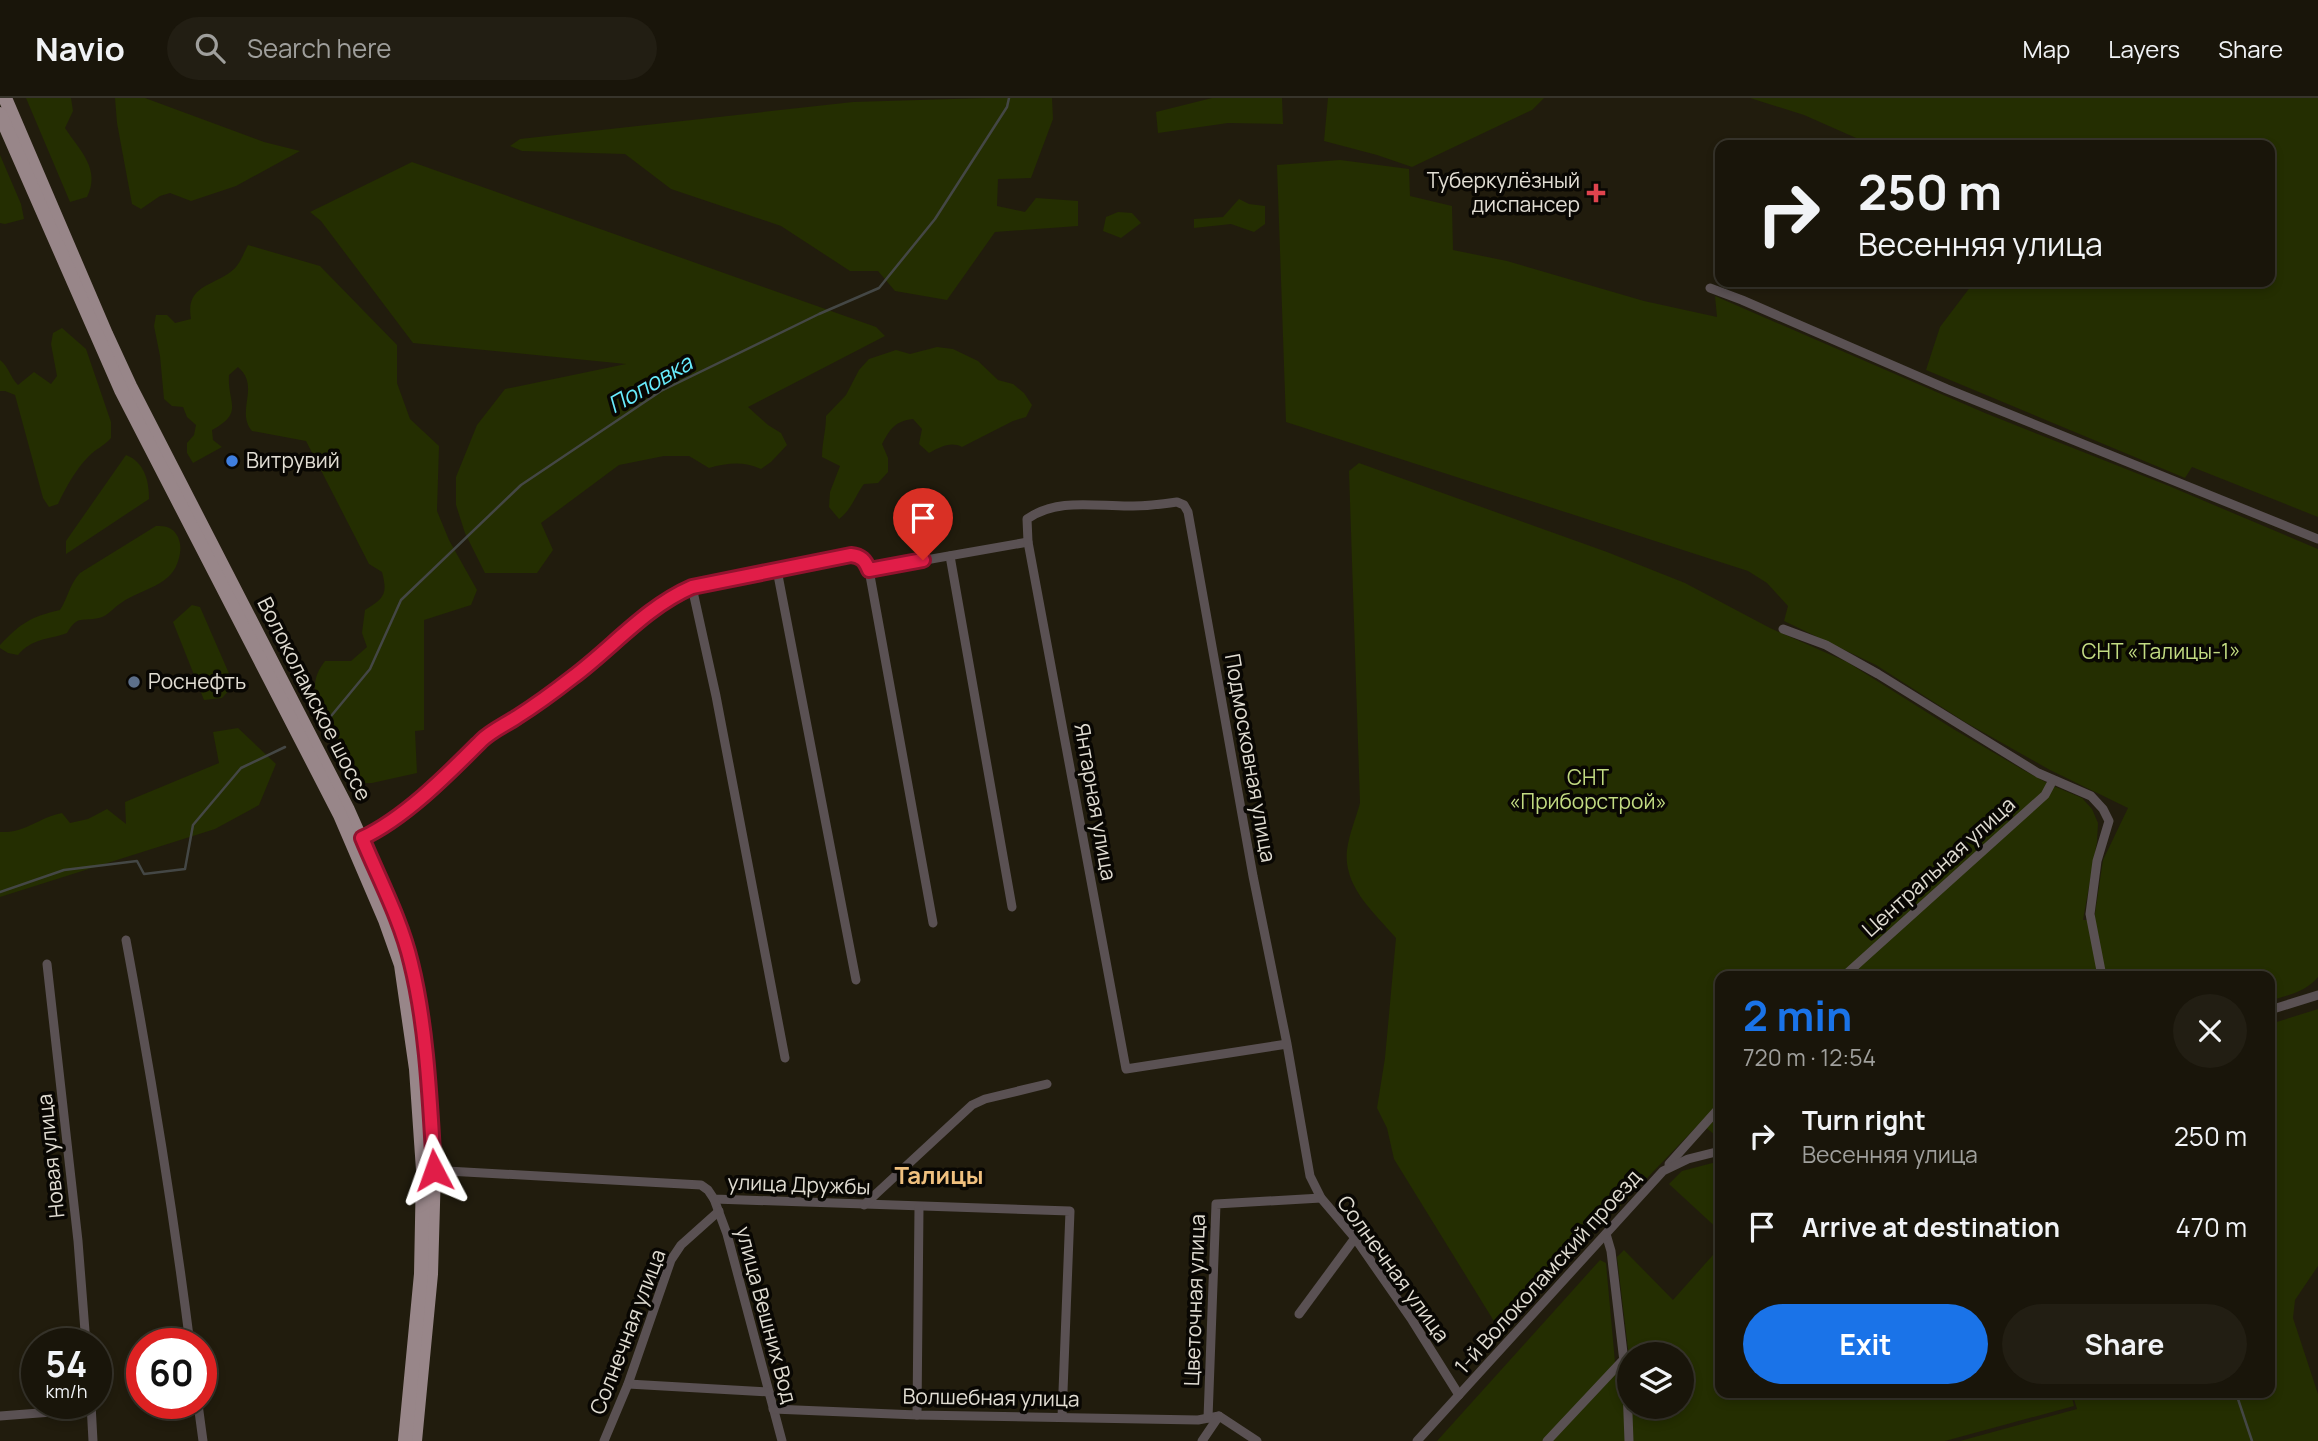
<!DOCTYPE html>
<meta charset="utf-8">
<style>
body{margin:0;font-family:Manrope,sans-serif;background:#221e13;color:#f1f3f6;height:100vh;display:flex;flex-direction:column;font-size:26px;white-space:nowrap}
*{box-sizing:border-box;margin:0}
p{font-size:23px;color:#9f9f9c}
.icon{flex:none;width:38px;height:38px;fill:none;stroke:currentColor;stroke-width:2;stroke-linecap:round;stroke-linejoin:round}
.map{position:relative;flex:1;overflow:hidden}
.details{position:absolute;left:1715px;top:873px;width:560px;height:427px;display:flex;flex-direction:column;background:#19150a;border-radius:14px;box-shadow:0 4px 10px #0003,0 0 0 2px #37342b}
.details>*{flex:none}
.guide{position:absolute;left:1715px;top:42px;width:560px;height:147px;border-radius:14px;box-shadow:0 4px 10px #0003,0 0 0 2px #37342b;background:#19150a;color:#f1f3f6;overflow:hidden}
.buttons{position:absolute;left:1617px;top:1244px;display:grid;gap:14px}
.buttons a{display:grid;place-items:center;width:77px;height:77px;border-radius:50%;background:#19150a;box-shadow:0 4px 10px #0003,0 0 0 2px #37342b;font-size:35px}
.speed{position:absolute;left:21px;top:1230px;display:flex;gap:14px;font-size:35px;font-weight:700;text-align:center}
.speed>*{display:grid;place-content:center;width:91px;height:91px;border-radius:50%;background:#19150a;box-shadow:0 4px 10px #0003,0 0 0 2px #37342b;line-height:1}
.speed small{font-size:18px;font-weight:400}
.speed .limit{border:10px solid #d22;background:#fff;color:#111}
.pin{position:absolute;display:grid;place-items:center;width:60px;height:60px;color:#fff;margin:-72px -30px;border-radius:50% 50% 50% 0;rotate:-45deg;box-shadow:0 0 7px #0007}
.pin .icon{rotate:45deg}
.me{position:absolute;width:77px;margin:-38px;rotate:356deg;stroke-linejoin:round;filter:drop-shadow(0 0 5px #0008)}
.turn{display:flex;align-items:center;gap:24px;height:147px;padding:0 28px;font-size:32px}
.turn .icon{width:91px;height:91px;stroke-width:2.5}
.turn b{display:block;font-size:49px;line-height:60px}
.round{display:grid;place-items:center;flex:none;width:74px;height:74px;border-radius:37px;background:#221e13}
.headline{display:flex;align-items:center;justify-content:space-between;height:119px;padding:0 28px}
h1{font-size:42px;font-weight:700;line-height:52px;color:#1a73e8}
.action{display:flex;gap:14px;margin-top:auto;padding:14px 28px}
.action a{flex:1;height:80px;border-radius:42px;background:#1a73e8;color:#fff;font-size:28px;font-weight:700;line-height:80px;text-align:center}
.action a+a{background:#221e13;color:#f1f3f6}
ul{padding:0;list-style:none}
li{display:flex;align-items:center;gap:21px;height:91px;padding:0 28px}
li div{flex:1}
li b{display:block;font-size:26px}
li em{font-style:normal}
header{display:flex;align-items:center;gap:42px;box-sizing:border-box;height:98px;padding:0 35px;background:#19150a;border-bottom:2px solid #37342b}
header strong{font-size:33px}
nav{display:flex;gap:38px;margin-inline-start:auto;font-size:24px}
.search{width:490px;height:63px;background:#221e13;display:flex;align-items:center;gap:18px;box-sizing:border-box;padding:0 24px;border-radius:38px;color:#9f9f9c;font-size:26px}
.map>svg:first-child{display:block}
.green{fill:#242e01}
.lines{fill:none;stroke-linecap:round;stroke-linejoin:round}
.stream{stroke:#444745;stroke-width:2.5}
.minor{stroke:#5a5153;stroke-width:9}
.primary{stroke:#988689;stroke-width:14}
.route-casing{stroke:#92132f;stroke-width:18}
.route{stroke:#e11d48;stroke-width:12}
.health-dot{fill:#e0444e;stroke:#090703;stroke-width:2.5}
.shop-dot{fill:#3f7fe0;stroke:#090703;stroke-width:2.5}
.service-dot{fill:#5c6f8a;stroke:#090703;stroke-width:2.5}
.labels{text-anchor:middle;stroke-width:7;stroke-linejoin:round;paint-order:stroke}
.poi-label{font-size:21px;fill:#e1ddd3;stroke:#090703;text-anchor:start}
.park-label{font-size:21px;fill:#c2db82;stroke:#090703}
.street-label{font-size:21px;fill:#e1ddd3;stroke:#090703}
.water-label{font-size:23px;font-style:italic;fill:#68edfe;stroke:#090703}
.quarter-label{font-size:24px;font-weight:bold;fill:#f0c07e;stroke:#090703}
</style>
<header>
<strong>Navio</strong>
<div class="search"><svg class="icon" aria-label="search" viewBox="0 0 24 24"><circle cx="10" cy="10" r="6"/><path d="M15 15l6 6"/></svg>Search here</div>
<nav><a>Map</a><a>Layers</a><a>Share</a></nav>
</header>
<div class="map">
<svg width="2318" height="1343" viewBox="0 0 2318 1343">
<rect width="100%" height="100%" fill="#211c0d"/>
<g class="green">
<path d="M26 0H71L73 13 65 30C80 53 101 71 87 99L70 104Z"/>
<polygon points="115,0 145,0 264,44 300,53 236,88 191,103 170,95 160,98 141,111 132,106 117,25"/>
<polygon points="985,0 1052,0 1053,21 1031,80 998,81 997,108 1025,114 1036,100 1078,103 1078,128 995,134 947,202 895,193 878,173 850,173 781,128 671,91 625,56 522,53 510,48 520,41 853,4"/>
<polygon points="1212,0 1282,0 1283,26 1228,25 1158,35 1156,14"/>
<polygon points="1328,0 1544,0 1532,12 1412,69 1377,57 1324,43"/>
<polygon points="1750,0 2318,0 2318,419 2192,369 2185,380 1926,272 1940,229 1974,184 2270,184 2270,47 1872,47 1804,17"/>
<polygon points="0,57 21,106 24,121 5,126 0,125"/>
<path d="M1340 62 1409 71 1410 98 1452 108 1453 152 1507 163 1644 203 1717 219 1715 198 1985 315 2169 388 2318 451V879C2306 894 2288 897 2270 903V878H1720V1047L1715 1037 1700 1025 1500 1233 1394 1061 1387 1030 1377 1010 1385 960 1396 840C1374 814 1343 789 1347 752 1349 736 1356 720 1360 705L1349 373 1359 365 1607 454 1685 485 1770 530 1847 564 1955 632 2025 673 2051 687 2082 700 2092 711 2098 725 2097 744 2083 822H2094L2103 762 2128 710 2050 672 1965 624 1876 567 1784 523 1788 508 1767 485 1748 473 1286 324 1277 67Z"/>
<path d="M412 64 876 229 885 238 748 309 768 327 781 335 787 347 771 364 761 371C743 363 728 365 709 370L689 358H664L619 367 541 425 553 452 537 475H485L465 435 456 407V379L477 327 505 291 626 266 413 245 321 123 310 114Z"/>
<polygon points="1239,101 1249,106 1265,108 1265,126 1254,134 1231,126 1194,130 1194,121 1223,119"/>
<polygon points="1118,114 1132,115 1141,125 1121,140 1103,133 1106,119"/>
<path d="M248 147 320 168 397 247V285L410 321 439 348 437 413 449 442 477 492 471 507 424 522V632L415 633 417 675 372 685H360C349 664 315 610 315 589 315 578 319 571 325 563H351L367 549 362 535 365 512C384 500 388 497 382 474L369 466 306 343 252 333C235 313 261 289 238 269L229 277C227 305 245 314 212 332L213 342 222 349 193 365 187 355V345L194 337 196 327 187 319 183 309 172 308 164 301 160 258 154 228 156 217H167L175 225 191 221C185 186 214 189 234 171 240 166 244 154 248 147Z"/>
<path d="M62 230 86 251 111 324V340C104 348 96 351 89 358 76 371 66 389 58 406L49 409 43 400 15 297 5 293H0V262C9 269 10 279 18 287L34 274 51 286 57 278 51 246 53 235Z"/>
<path d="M937 249 953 251 978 263 998 282 1013 286 1024 295 1032 307 1026 319 1013 323 962 349C951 343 940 349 929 355L919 346 922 331 913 321C895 323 890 331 882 346L888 360V374L878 385 864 386C855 398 852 411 839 421L829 409 830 394 840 368 822 359C822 344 826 333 826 318L846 297 859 272 869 261 896 252 910 256Z"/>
<path d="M126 357C144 364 149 382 149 401L66 456V443Z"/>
<path d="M156 428C166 428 173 429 178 439 181 446 181 453 179 460 172 489 142 490 121 505 114 509 108 518 99 520 82 524 78 516 67 535 48 542 32 540 18 557L8 555 0 550V547C21 525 30 519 60 512 68 500 69 487 80 475Z"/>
<polygon points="192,507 200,509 234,587 222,600 204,602 173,524"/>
<path d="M238 630 276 666 259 707 215 731 0 799V734C27 735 37 720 62 715L70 725 88 721 107 711 126 726 125 704 219 665 213 634Z"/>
<polygon points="2318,911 2318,1168 2295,1202 2293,1220 2318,1296 2318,1343 1960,1343 2077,1311 2072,1295 2270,1295 2270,926"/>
<polygon points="1720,1063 1720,1133 1669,1086 1682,1073"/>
<polygon points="1720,1149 1720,1295 2071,1295 2074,1308 1945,1343 1437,1343 1600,1162 1606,1165 1618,1297 1629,1296 1629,1309 1682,1309 1682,1256 1629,1256 1629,1259 1617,1159 1624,1152 1673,1202"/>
</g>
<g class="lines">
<g class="stream">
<polyline points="322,629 370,571 401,502 521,387 661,293 819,216 879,190 935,121 1007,9 1009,0"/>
<polyline points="0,794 64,772 137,763 144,776 185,771 193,727 241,670 285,649"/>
<polyline points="2236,1295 2252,1343"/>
</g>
<g class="minor">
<polyline points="1710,190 1742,202 1947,291 2318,441"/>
<polyline points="950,458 1012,809"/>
<polyline points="777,472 856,882"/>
<polyline points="869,472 1028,444"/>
<polyline points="692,489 716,598 785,960"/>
<polyline points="1783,531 1826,547 1878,576 2038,675 2091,698 2103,711 2109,723 2097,763 2090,816 2102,878"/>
<path d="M362 740C404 720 448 676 481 643 491 633 505 627 517 619 536 607 555 593 573 579 612 549 646 509 692 489L851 457C861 458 865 462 869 472L933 825"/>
<path d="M126 842C151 976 173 1111 190 1246"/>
<polyline points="47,866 78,1143 86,1246"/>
<polyline points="1844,878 2045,697 2053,682"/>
<polyline points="2270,912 2318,897"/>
<path d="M1287 946 1126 971 1028 444 1027 421C1058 399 1098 409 1133 408 1148 408 1163 406 1177 404L1184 407 1188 414 1253 778 1287 946 1310 1078 1321 1100 1355 1140 1412 1222 1459 1297"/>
<polyline points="1669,1066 1720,1009"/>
<polyline points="429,1072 701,1087 708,1092 714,1101 1070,1113 1062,1319"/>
<polyline points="714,1101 727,1136 782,1343"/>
<polyline points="864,1107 972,1007 985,1001 1047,986"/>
<polyline points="1606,1136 1611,1153 1627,1289 1629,1343"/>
<polyline points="1299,1216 1355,1140"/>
<polyline points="628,1286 769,1294"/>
<polyline points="91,1306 93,1343"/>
<polyline points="198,1306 203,1343"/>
<polyline points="773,1311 917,1317 1198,1322 1219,1318 1257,1343"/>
<polyline points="917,1317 919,1109"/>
<polyline points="0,1318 91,1311"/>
<polyline points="1208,1320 1216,1106 1321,1100"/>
<polyline points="604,1343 628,1286 671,1162 681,1147 719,1113"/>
<polyline points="1202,1343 1219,1318"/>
<polyline points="1417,1343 1663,1073 1688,1061 1720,1053"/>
<polyline points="1547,1343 1624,1261"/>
</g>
<g class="primary">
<polyline points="5,0 106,236 130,288 348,712 395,818 411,864 426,970 434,1072 431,1176 415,1343"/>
<polyline points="0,16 121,292 340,717 385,822 401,867 416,971 423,1072 421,1176 405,1343"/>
</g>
</g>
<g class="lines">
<g class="route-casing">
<path id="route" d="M434 1072C430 1006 427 929 411 865 401 822 379 781 362 740 405 720 448 676 481 643 491 633 505 627 517 619 536 607 555 593 573 579 613 549 646 509 692 489L851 457C861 458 865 462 869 472L923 462"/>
</g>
<use href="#route" class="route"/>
</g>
<path class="health-dot" d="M1592.5 84.5h7v7h7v7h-7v7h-7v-7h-7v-7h7z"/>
<circle class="shop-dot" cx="232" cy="363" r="7"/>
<circle class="service-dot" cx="134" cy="584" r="7"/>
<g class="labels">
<g class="poi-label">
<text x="1580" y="90" text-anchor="end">Туберкулёзный<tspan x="1580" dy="24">диспансер</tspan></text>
<text x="246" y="370">Витрувий</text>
<text x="148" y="591">Роснефть</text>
</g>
<g class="park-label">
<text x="2161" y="561">СНТ «Талицы-1»</text>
<text x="1588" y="687">СНТ<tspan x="1588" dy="24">«Приборстрой»</tspan></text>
</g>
<g class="street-label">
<text transform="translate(314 601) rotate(63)" y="7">Волоколамское шоссе</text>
<text transform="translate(1250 660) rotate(80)" y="7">Подмосковная улица</text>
<text transform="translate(1095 704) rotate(80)" y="7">Янтарная улица</text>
<text transform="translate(1939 769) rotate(-42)" y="7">Центральная улица</text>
<text transform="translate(51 1058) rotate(-96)" y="7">Новая улица</text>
<text transform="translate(799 1087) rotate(2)" y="7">улица Дружбы</text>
<text transform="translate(1393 1171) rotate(54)" y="7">Солнечная улица</text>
<text transform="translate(1548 1174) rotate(-48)" y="7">1-й Волоколамский проезд</text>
<text transform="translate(1195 1202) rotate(-88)" y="7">Цветочная улица</text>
<text transform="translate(766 1217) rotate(75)" y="7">улица Вешних Вод</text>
<text transform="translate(628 1234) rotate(-69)" y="7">Солнечная улица</text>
<text transform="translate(991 1300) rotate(1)" y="7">Волшебная улица</text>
</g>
<g class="water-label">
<text transform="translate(650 286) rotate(-30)" y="8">Поповка</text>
</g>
<g class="quarter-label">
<text x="939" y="1086">Талицы</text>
</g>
</g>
</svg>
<div class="buttons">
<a><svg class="icon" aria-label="layers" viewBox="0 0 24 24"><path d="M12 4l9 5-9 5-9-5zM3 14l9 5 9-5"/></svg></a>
</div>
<div class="speed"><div>54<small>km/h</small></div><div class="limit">60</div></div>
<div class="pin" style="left:923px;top:462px;background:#d93025"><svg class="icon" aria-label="arrive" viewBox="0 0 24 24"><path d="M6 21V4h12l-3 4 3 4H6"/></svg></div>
<svg class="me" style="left:434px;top:1072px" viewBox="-20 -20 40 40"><path d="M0-17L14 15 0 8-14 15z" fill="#e11d48" stroke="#fff" stroke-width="4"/></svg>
<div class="guide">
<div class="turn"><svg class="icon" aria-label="right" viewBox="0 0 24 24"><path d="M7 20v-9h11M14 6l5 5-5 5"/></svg><div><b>250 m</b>Весенняя улица</div></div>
</div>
<section class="details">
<div class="headline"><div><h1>2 min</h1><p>720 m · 12:54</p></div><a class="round"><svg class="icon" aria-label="close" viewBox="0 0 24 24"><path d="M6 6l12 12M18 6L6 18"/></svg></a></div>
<ul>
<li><svg class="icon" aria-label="right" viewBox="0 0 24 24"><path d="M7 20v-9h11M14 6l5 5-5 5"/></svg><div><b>Turn right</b><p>Весенняя улица</p></div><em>250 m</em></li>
<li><svg class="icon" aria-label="arrive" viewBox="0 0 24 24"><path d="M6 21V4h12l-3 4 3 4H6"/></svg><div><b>Arrive at destination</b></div><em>470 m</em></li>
</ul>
<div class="action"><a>Exit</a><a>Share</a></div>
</section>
</div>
